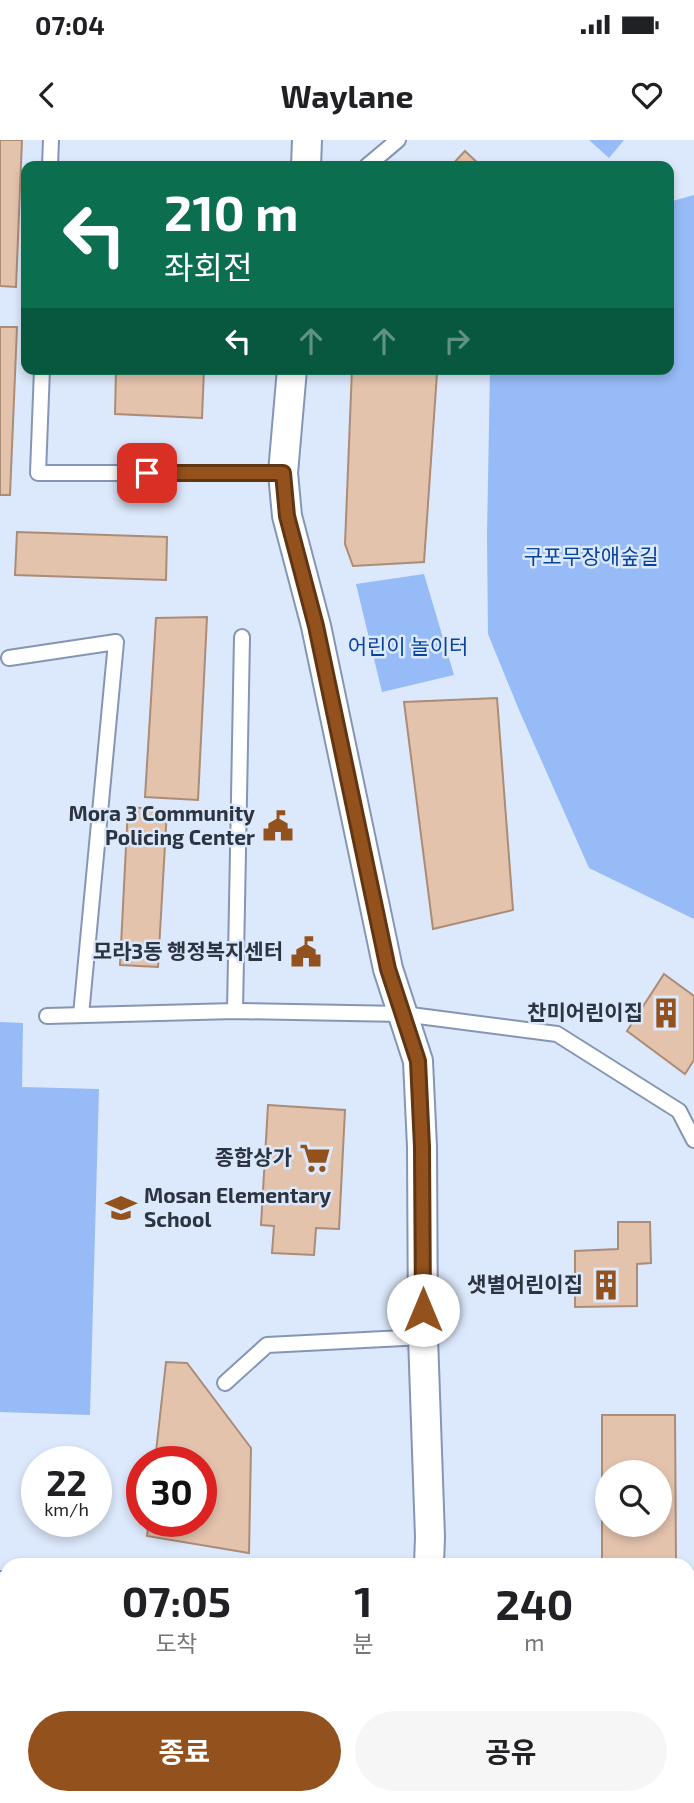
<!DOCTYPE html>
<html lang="ko">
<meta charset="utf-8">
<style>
body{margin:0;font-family:"Exo 2","Noto Sans KR",sans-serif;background:#f6f6f6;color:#202124;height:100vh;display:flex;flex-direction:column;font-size:26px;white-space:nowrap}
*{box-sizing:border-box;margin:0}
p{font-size:23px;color:#757577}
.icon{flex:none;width:38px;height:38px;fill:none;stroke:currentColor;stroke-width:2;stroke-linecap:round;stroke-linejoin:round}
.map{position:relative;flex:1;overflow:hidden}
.side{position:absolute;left:0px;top:1418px;width:695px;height:247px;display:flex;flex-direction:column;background:#fff;border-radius:21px 21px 0 0;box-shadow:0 4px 10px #0003}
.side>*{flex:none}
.banner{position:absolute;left:21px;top:21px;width:653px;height:214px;border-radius:14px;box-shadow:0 4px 10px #0003;background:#0b6e4f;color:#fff;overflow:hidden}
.controls{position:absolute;left:595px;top:1320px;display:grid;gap:14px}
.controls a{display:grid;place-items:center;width:77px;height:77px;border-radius:50%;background:#fff;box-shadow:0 4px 10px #0003;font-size:35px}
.speed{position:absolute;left:21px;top:1306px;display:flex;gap:14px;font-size:35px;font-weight:700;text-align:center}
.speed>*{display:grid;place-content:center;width:91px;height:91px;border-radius:50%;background:#fff;box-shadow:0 4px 10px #0003;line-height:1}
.speed small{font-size:18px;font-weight:400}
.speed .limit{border:10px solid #d22;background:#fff;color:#111}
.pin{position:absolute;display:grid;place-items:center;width:60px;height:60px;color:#fff;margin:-30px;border-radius:14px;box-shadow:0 4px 10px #0006}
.me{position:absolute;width:77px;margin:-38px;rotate:0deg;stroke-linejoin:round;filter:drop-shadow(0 0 5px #0008)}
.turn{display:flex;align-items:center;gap:24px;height:147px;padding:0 28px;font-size:32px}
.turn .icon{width:91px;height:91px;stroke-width:2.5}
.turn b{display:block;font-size:49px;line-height:60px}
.lanes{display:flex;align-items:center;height:66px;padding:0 28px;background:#0003;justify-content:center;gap:35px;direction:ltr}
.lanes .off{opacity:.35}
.eta{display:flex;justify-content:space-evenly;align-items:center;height:119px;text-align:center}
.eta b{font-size:42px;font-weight:700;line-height:49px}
.cta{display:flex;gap:14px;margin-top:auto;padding:14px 28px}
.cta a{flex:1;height:80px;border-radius:42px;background:#93521d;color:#fff;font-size:28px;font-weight:700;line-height:80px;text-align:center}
.cta a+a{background:#f6f6f6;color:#202124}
.status{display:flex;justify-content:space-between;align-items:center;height:49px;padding:0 35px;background:#fff;direction:ltr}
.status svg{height:19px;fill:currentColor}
header{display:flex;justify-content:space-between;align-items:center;height:91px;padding:0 28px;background:#fff;font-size:32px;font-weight:700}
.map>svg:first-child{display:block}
.green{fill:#96bbf7}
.building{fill:#e4c3ad;stroke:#ab8c77;stroke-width:2;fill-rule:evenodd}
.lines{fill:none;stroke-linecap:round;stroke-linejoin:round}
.lane-casing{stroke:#8496b4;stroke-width:18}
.street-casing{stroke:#8496b4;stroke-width:32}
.secondary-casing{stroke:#8496b4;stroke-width:42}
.lane{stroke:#fff;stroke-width:14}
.street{stroke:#fff;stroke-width:28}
.secondary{stroke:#fff;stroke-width:38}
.route-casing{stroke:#603513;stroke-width:18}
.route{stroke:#93521d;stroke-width:12}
.labels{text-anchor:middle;stroke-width:5;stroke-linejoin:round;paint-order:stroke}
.park-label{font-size:21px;fill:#08439b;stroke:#dce8fb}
.poi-label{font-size:21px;font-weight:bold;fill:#2c3440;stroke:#dce8fb;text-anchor:end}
</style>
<div class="status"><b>07:04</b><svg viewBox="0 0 49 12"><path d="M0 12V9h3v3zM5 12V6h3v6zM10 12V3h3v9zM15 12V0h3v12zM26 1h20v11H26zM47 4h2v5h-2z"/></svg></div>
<header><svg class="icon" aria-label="back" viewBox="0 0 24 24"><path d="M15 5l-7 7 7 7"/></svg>Waylane<svg class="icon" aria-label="heart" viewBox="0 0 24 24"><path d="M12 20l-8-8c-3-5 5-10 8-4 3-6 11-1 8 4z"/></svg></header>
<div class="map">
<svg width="694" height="1663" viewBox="0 0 694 1663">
<rect width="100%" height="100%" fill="#dce8fb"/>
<g class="green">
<polygon points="589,0 624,0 609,18"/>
<polygon points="694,55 694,779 589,728 519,570 488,494 487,397 490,229 668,229 669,62"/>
<polygon points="424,434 454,535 382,552 356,444"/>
<polygon points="0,882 23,883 22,947 99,949 90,1275 0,1272"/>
</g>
<g class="building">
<polygon points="0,0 22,0 16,147 0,146"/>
<polygon points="465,11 481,26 451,26"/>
<polygon points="0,187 17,187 10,355 0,355"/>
<polygon points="116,229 204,229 202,278 115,274"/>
<polygon points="352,229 428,229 437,233 424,422 353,426 345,404"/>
<polygon points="17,392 167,397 166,440 15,435"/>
<polygon points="207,477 198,660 145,657 156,478"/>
<polygon points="497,558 513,770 433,789 404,562"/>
<polygon points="128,667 167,670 158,827 120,825"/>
<polygon points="664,834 694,856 694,920 685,934 627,891"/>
<polygon points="268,965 345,970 339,1089 316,1088 314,1115 272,1113 274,1086 261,1085"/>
<polygon points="618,1082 650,1082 651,1123 637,1124 637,1166 575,1167 575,1111 618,1109"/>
<polygon points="166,1222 187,1223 251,1308 249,1413 147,1396 149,1381 201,1381 201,1321 155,1321"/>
<path d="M602 1275H675L676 1424H602ZM607 1332H660V1384H607Z"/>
<polygon points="7,1610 7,1657 37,1657 34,1663 0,1663 0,1628"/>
<polygon points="242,1657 325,1657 323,1663 252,1663"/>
</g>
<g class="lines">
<g class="lane-casing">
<g id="lane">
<polyline points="50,26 51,0"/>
<polyline points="367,26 398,0"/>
<polyline points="42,229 38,333 283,333"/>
<polyline points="9,518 116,502 81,875"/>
<polyline points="235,871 242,497"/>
<polyline points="47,876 235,871 403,874 557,894 679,971 694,1000"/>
<polyline points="225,1243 267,1205 423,1197"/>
<polyline points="0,1592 7,1575"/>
<polyline points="101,1663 103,1657"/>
<polyline points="157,1663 159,1657"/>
</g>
</g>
<g class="street-casing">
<g id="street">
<polyline points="306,26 307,0"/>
<polyline points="292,229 283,333 287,376 316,486 388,829 418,921 422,1007 423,1197 430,1397 429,1424"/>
</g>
</g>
<g class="secondary-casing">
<g id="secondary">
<polyline points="0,1451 7,1452"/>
<polyline points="377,1663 380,1657"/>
</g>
</g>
<use href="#lane" class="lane"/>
<use href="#street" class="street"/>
<use href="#secondary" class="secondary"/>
</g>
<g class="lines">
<g class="route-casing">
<polyline id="route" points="147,333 283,333 287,376 316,486 388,829 418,921 422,1007 423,1170"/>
</g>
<use href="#route" class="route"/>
</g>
<defs>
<g id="civic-bare" transform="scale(2.415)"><path d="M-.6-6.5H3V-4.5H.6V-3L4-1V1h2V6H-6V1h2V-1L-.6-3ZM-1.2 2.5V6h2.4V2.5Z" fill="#93521d" stroke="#dce8fb" stroke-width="2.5" paint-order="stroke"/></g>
<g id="building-bare" transform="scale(2.415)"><path d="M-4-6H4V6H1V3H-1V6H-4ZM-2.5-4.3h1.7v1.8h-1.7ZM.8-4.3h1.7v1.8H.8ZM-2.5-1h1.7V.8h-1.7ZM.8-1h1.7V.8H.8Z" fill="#93521d" stroke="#dce8fb" stroke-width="2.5" paint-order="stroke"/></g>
<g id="supermarket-bare" transform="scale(2.415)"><path d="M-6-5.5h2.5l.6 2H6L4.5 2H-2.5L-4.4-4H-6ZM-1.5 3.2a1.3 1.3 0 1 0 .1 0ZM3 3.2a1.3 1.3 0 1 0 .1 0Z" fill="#93521d" stroke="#dce8fb" stroke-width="2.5" paint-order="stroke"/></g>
<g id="school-bare" transform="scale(2.415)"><path d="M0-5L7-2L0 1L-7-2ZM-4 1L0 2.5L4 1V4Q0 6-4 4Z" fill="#93521d" stroke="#dce8fb" stroke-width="2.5" paint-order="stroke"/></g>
</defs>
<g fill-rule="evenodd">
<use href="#civic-bare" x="278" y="686"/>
<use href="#civic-bare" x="306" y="812"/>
<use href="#building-bare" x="666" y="873"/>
<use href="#supermarket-bare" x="315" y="1018"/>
<use href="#school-bare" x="121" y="1068"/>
<use href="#building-bare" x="606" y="1145"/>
</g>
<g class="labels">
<g class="park-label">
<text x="591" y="424">구포무장애숲길</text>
<text x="408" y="514">어린이 놀이터</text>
</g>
<g class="poi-label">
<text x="255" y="681">Mora 3 Community<tspan x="255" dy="24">Policing Center</tspan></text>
<text x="283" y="819">모라3동 행정복지센터</text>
<text x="643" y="880">찬미어린이집</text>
<text x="292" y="1025">종합상가</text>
<text x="144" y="1063" text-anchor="start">Mosan Elementary<tspan x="144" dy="24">School</tspan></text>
<text x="583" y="1152">샛별어린이집</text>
</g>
</g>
</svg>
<div class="controls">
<a><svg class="icon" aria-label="search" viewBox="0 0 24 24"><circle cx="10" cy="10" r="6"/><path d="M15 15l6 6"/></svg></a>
</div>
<div class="speed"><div>22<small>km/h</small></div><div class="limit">30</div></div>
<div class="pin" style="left:147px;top:333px;background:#d93025"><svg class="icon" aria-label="arrive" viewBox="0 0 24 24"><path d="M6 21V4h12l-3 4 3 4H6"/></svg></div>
<svg class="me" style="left:423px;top:1170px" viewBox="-20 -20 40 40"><circle r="19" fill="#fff"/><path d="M0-13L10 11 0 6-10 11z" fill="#93521d"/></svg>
<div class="banner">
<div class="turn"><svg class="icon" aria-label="left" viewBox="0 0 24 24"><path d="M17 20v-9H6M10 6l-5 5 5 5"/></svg><div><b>210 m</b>좌회전</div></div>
<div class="lanes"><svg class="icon" aria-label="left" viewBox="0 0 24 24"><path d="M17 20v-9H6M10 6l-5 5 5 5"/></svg><svg class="icon off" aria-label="ahead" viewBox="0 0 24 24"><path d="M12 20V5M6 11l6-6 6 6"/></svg><svg class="icon off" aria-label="ahead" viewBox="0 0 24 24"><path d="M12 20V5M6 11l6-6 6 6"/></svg><svg class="icon off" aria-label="right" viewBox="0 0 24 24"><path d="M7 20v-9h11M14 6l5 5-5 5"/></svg></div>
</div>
<section class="side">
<div class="eta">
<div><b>07:05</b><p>도착</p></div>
<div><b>1</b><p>분</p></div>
<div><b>240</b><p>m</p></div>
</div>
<div class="cta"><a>종료</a><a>공유</a></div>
</section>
</div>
